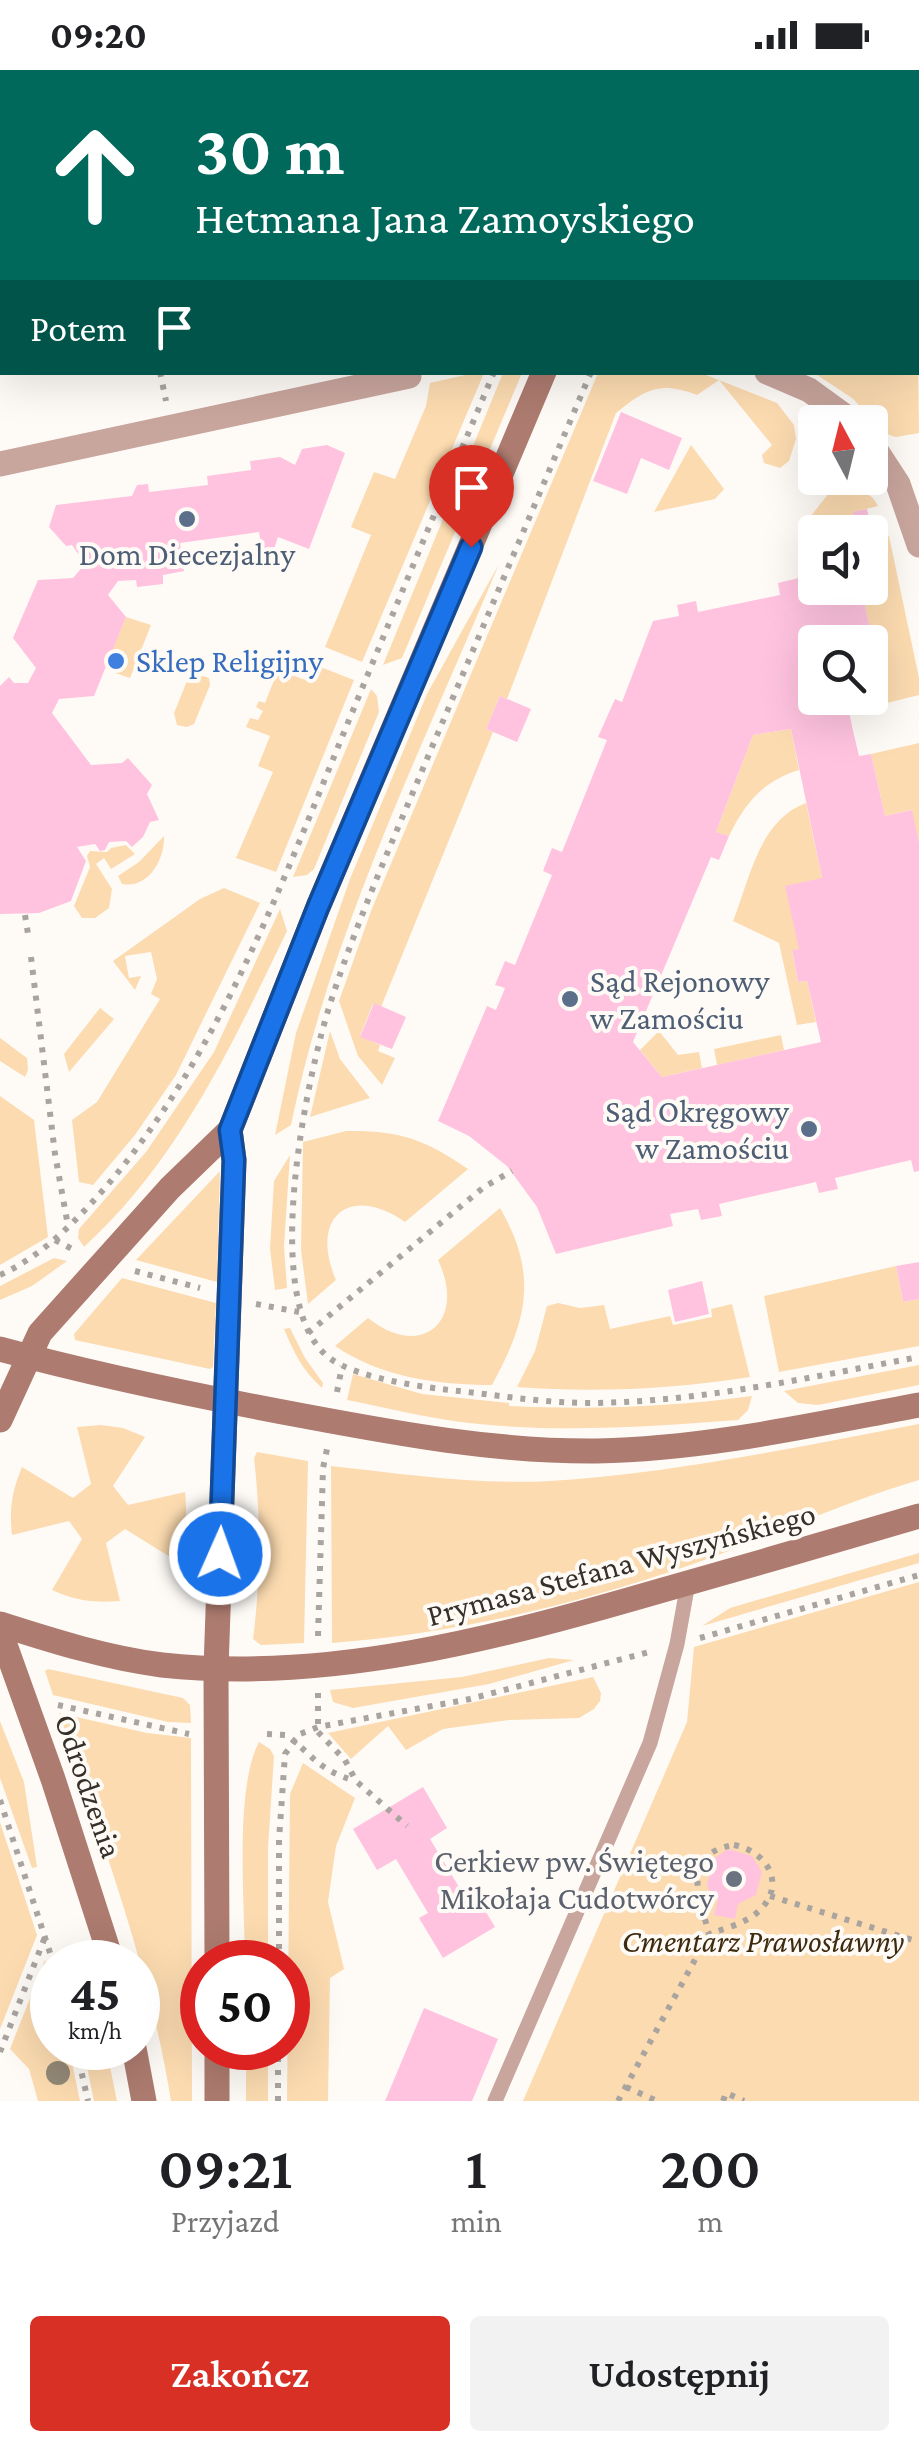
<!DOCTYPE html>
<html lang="pl">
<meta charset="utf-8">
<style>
body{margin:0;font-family:"Crimson Pro",serif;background:#f2f2f2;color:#202124;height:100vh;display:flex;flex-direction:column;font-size:38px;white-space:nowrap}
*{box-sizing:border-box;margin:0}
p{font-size:32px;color:#757577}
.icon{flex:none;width:55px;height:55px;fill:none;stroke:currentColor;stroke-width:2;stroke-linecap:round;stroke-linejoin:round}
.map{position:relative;height:2031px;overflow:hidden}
.drawer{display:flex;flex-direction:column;background:#fff;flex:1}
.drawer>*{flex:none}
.hud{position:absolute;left:0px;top:0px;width:920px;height:305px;box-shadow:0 10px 40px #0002;background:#00695c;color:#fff;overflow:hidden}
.needle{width:65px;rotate:353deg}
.buttons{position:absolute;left:798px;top:335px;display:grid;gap:20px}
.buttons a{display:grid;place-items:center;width:90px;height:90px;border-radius:10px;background:#fff;box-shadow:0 10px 40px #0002;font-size:50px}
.speed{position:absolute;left:30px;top:1870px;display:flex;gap:20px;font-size:50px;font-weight:700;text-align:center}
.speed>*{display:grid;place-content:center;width:130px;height:130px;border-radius:50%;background:#fff;box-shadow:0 10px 40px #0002;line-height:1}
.speed small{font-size:25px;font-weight:400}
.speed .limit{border:15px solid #d22;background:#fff;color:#111}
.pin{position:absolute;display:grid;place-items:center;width:85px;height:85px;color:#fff;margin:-102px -42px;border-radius:50% 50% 50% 0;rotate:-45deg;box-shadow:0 0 10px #0007}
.pin .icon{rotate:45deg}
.me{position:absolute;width:110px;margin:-55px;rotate:2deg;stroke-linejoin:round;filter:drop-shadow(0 0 8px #0008)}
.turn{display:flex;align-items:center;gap:35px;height:210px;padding:0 30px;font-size:45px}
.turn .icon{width:130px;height:130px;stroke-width:2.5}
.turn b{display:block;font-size:70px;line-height:85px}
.then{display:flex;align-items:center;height:95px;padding:0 30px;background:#0003;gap:20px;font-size:38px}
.eta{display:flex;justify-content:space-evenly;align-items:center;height:170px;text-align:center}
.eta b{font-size:60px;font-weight:600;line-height:70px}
.cta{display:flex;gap:20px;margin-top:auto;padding:20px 30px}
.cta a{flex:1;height:115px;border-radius:10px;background:#d93025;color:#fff;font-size:40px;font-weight:600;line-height:115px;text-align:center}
.cta a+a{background:#f2f2f2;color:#202124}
.status{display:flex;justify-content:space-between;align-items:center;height:70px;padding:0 50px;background:#fff;direction:ltr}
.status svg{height:28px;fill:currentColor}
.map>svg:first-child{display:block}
.green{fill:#fcdbb0}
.building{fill:#ffc3df;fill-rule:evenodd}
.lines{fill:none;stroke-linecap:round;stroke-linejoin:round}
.path{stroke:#a9a49f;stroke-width:6;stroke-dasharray:5 8;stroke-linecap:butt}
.lane{stroke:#c8a59d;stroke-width:15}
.street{stroke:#c8a59d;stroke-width:25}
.secondary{stroke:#ad7b6f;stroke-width:25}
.tree{fill:#948977}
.route-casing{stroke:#114b97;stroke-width:25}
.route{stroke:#1a73e8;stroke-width:18}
.service-dot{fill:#5c6f8a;stroke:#fefbf7;stroke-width:4}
.shop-dot{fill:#3f7fe0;stroke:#fefbf7;stroke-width:4}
.worship-dot{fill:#6b7280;stroke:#fefbf7;stroke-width:4}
.labels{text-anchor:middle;stroke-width:8;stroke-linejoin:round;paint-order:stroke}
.service-label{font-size:32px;fill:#4e5e75;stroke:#fefbf7}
.shop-label{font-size:32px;fill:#366cbe;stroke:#fefbf7;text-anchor:start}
.street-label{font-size:32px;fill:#363029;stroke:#fefbf7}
.worship-label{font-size:32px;fill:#5b616d;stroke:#fefbf7;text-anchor:end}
.park-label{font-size:32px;font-style:italic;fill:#3e2b0f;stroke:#fefbf7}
</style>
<div class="status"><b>09:20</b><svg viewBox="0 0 49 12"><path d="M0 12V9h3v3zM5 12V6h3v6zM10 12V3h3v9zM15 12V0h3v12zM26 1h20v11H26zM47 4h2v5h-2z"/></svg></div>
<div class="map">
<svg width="919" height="2031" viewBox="0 0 919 2031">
<rect width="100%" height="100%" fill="#fefbf7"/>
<g class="green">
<polygon points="918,283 919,363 896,367 889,365 852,328 814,303 918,302"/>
<polygon points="474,303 484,303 362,592 325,577 371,465 351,457 374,402 395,409 426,336 430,313"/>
<polygon points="503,303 522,303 402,588 383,595"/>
<path d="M598 303H701L777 333 794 355 796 369 789 391 780 398 764 393 762 385 772 375 719 310 697 325C659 311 646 319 616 343L507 629 500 626 486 659 493 662 381 937 373 934 360 966 380 975 378 981 395 988 382 1015 358 986 339 931 371 841Z"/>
<polygon points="691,375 724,419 715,429 654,442"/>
<path d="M842 418C858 419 871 421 878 436L854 442 858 462H815V518H811L799 461 829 423Z"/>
<polygon points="889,466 919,608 919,625 887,633 861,518 870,518 870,470"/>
<path d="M499 494C423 677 331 860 291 1055L275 1065 296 963 350 809 427 624Z"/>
<polygon points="126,547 151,555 130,608 115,603 122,585 112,580"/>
<polygon points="318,596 354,610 276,802 236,788 273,702 258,696 270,666 246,657 250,648 258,650 263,641 256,637 259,631 265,633 278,600 311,612"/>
<polygon points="203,606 209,608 210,615 194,654 187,657 177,655 174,643 187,611"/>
<polygon points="371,619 377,626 379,642 314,799 307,805 293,807"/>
<path d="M791 659 799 700C763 711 745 733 729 766L716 762 753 665Z"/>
<polygon points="919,673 919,773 911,740 885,746 871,684"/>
<path d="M806 733 822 808 799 879 792 881 798 912 807 911 816 952 797 955 779 873 733 851C750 809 759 750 806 733Z"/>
<path d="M164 766C165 790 148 819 122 814L118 806 139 792Z"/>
<polygon points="126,775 135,784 111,799 104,788 96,794 112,819 109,838 95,848 82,848 74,836 90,797 87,786 90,781 107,782 111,778"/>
<polygon points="224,818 260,833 176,1005 135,1065 93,1115 79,1112 72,1050 97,1032 160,929 151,924 157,909 151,882 125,886 129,908 141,906 135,920 113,891 200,829"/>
<path d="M280 839 287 861C232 975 179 1090 84 1177L78 1168 79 1159 146 1082 214 982Z"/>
<polygon points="100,938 114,949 69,1002 64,984"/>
<polygon points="330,961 340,989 370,1028 310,1047"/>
<polygon points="659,961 678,985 699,982 702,998 662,1007 640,980"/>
<polygon points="781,965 784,980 717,995 714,979"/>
<polygon points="0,968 27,988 28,1000 25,1007 0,991"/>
<polygon points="0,1026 34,1050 48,1167 0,1195"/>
<path d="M346 1061C398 1060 425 1069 468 1099L405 1152C349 1113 309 1148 336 1210L308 1234 301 1180 303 1072Z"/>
<polygon points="290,1085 284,1176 287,1218 275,1220 270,1179 274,1111"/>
<polygon points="220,1101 217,1212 136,1190"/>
<path d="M500 1138C539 1205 527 1251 492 1315 438 1315 380 1307 335 1276L368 1248C422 1291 467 1251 438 1190Z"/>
<polygon points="54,1188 67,1191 32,1216 0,1230 0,1216"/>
<polygon points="896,1196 903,1232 919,1229 919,1276 779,1302 764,1226"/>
<polygon points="122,1208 216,1233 213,1297 210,1299 75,1270 74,1264"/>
<path d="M558 1233 580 1238 604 1235 610 1259 670 1246 673 1255 712 1247 711 1239 732 1234 750 1307C672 1319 596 1323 517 1317L535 1281 547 1236Z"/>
<path d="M290 1258 305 1288 323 1313 322 1318C303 1301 294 1283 284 1259Z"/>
<polygon points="919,1295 919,1315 818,1335 798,1333 784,1321"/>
<path d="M353 1304 422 1324 509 1333V1336C592 1340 670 1337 752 1326L748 1340 738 1350C648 1357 559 1363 469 1353 428 1348 387 1338 347 1330Z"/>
<path d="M919 1354V1410C850 1430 785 1460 718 1485 595 1530 463 1563 332 1573L331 1396C403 1404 479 1415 551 1411 675 1403 797 1377 919 1354Z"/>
<path d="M101 1355 123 1358 145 1367 113 1416 128 1435 185 1422C188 1448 185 1466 175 1490L125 1459 106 1473 120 1531C94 1533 76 1531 52 1520L82 1469 69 1451 12 1465C9 1439 12 1421 22 1397L73 1428 91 1414 77 1357Z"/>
<path d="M257 1382 308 1391 304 1573 261 1575 253 1569C261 1508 261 1449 254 1388Z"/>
<polygon points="919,1483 919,1493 702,1556 730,1538"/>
<polygon points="919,1512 919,2031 523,2031 687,1652 694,1577"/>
<polygon points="549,1588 574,1590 489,1614 353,1638 333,1632 330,1620 462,1607"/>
<polygon points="48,1599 183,1628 190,1635 191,1653 168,1652 53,1625 45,1601"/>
<polygon points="593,1607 601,1623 600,1631 594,1639 579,1648 509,1650 443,1659 406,1680 388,1656 351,1689 328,1663"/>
<path d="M59 1643 147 1663 191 1668 192 2031H171C150 1898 101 1770 59 1643Z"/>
<polygon points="0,1651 24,1712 37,1797 32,1798 0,1708"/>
<path d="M259 1672 270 1679 274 1686 268 1778V1892H245C245 1836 234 1719 259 1672Z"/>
<polygon points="303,1693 355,1728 336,1776 328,1832 344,1899 330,1908 328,2031 287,2031 290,1724"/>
<polygon points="0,1752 37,1865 0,1959"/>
<polygon points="45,1890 52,1914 52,1978 69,1978 80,2031 38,2031 29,1999 10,1979"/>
<polygon points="83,1978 101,1978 110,1997 117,2031 94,2031"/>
<rect x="246" y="1978" width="22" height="53"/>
</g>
<g class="building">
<polygon points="621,342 682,368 669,400 641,388 627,424 593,411"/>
<polygon points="327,375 345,383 309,479 278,467 274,479 262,481 259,462 180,473 184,501 163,505 163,514 137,517 136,510 118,511 108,525 126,547 94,626 59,629 52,643 91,695 122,693 128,688 152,715 147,724 159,750 150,752 143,767 132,777 126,771 109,772 105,780 100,781 95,774 77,777 86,791 71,831 39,843 0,844 0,616 9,607 14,613 28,613 36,598 13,568 38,510 73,508 85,494 72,475 66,476 49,457 56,435 132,426 137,415 148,414 149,422 208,415 207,406 251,400 250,391 280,387 295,395 302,379"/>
<polygon points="867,439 872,462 858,462 853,442"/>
<path d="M799 508 802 520 861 518 887 633 849 642 854 665 859 686 871 684 885 746 912 740 919 773V1101L914 1102 911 1090 835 1108 838 1119 819 1123 816 1112 719 1134 722 1146 701 1150 698 1139 670 1144 673 1156 556 1184 537 1137 507 1096 469 1066 438 1051 487 936 496 940 505 918 495 915 505 891 515 895 552 805 543 801 552 778 562 782 607 670 598 667 615 629 622 632 653 551 679 546 677 535 696 531 698 542 780 525 778 513ZM815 572H870V628H815ZM791 659 822 808 785 816 799 879 792 880 798 912 807 911 821 972 662 1007 633 972 711 787 719 790 729 766 716 762 753 665Z"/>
<polygon points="500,626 531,639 517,672 486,659"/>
<polygon points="374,933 406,947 392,979 360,967"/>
<polygon points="919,1192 919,1229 903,1232 896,1196"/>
<polygon points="702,1211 709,1244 675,1252 668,1220"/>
<polygon points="423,1717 447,1758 430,1769 462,1822 471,1817 495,1857 443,1888 419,1848 428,1843 396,1789 377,1800 353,1759"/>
<polygon points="728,1779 752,1786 762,1802 756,1825 738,1834 735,1849 714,1845 718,1829 713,1829 707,1815 713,1789"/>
<polygon points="424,1938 498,1969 472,2031 385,2031"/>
</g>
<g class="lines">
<g class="path">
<polyline points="95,0 96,2"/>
<polyline points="469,0 470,2"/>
<polyline points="342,2 354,0"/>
<polyline points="625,2 626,0"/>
<polyline points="717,2 718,0"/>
<polyline points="0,58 2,71"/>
<polyline points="160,302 166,331"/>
<path d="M591 302C538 427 485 552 432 677 397 761 359 845 331 931 307 1005 257 1238 331 1289 357 1308 426 1318 459 1321 503 1326 546 1333 591 1333 702 1332 810 1307 919 1287"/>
<polyline points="25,845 28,864"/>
<polyline points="31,887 55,1084 68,1156"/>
<polyline points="55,1170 76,1181"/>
<polyline points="135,1201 200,1218"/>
<path d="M0 1205C42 1186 74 1153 104 1119 223 981 285 804 354 638 400 526 447 414 494 302"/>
<polyline points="256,1234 299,1242"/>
<polyline points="308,1263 484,1117 512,1101"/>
<polyline points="337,1322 342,1296"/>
<polyline points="318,1566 323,1398 327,1379"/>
<polyline points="700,1568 919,1505"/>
<polyline points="318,1623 318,1662 345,1690 356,1711 407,1756"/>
<polyline points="58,1635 189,1664"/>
<path d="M267 1664 287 1665C314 1687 319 1700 355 1711"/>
<polyline points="0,1730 53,1892"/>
<path d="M734 1775C766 1781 787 1813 760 1840 747 1853 726 1858 709 1864 700 1828 679 1784 734 1775Z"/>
<polyline points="770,1826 919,1872"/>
<polyline points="279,1892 279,1770 285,1684 300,1664 318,1657 470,1629 649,1582"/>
<polyline points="76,1978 88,2031"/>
<polyline points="0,1982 45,1867"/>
<polyline points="626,2017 657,2031"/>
<polyline points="278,2031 278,1978"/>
<polyline points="618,2031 709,1864"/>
<polyline points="723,2031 726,2023 744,2031"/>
</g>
<polyline class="lane" points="495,2031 650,1673 677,1574 688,1513"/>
<g class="street">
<polyline points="767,302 809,320 853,352"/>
<polyline points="870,371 898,414 919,475"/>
<polyline points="0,394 409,306"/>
</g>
<g class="secondary">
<polyline points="671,2 672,0"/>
<path d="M0 1279C100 1306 202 1327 304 1346 400 1364 498 1382 597 1381 706 1379 812 1355 919 1335"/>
<polyline points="0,1350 40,1263 170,1118 230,1060 318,837 544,302"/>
<path d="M0 1554C53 1571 107 1588 162 1595 329 1613 497 1568 656 1522 744 1497 831 1472 919 1446"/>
<polyline points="0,1561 53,1709 112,1892"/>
<polyline points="217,1892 216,1598 234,1090 230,1060"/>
<polyline points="134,1978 144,2031"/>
<polyline points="217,1978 217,2031"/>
</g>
</g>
<circle class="tree" cx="58" cy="2003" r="12"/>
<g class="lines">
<g class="route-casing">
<polyline id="route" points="220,1484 234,1090 230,1060 318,837 471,477"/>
</g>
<use href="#route" class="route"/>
</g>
<g class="service-dot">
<circle cx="187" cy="449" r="10"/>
<circle cx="570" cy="929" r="10"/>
<circle cx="809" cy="1059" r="10"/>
</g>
<circle class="shop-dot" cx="116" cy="591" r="10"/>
<circle class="worship-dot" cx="734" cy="1809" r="10"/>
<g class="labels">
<g class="service-label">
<text x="187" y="495">Dom Diecezjalny</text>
<text x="590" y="922" text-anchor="start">Sąd Rejonowy<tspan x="590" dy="37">w Zamościu</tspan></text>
<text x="789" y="1052" text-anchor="end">Sąd Okręgowy<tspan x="789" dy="37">w Zamościu</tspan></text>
</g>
<g class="shop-label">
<text x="136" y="602">Sklep Religijny</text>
</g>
<g class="street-label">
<text transform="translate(621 1494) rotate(-15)" y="11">Prymasa Stefana Wyszyńskiego</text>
<text transform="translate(89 1716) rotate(71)" y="11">Odrodzenia</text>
</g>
<g class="worship-label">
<text x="714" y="1802">Cerkiew pw. Świętego<tspan x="714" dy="37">Mikołaja Cudotwórcy</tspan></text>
</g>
<g class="park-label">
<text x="763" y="1882">Cmentarz Prawosławny</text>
</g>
</g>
</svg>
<div class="buttons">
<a><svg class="needle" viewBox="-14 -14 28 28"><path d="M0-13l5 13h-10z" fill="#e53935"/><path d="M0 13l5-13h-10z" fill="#757577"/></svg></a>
<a><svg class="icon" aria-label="sound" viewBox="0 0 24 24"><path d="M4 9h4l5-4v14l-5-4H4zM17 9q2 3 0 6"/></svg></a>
<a><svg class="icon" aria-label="search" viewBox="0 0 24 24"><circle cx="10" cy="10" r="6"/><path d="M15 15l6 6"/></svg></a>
</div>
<div class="speed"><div>45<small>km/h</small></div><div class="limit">50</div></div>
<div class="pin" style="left:471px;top:477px;background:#d93025"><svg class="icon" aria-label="arrive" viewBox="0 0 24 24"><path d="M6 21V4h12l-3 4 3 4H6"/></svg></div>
<svg class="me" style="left:220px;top:1484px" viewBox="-20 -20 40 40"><circle r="17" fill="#1a73e8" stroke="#fff" stroke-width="3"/><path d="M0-11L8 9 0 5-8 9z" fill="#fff"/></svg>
<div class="hud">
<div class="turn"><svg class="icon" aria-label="ahead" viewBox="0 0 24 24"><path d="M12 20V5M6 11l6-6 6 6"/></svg><div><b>30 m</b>Hetmana Jana Zamoyskiego</div></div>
<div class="then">Potem<svg class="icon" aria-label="arrive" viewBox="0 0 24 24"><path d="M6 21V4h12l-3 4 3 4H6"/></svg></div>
</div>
</div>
<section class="drawer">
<div class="eta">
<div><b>09:21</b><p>Przyjazd</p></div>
<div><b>1</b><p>min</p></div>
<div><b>200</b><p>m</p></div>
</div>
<div class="cta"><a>Zakończ</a><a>Udostępnij</a></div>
</section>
